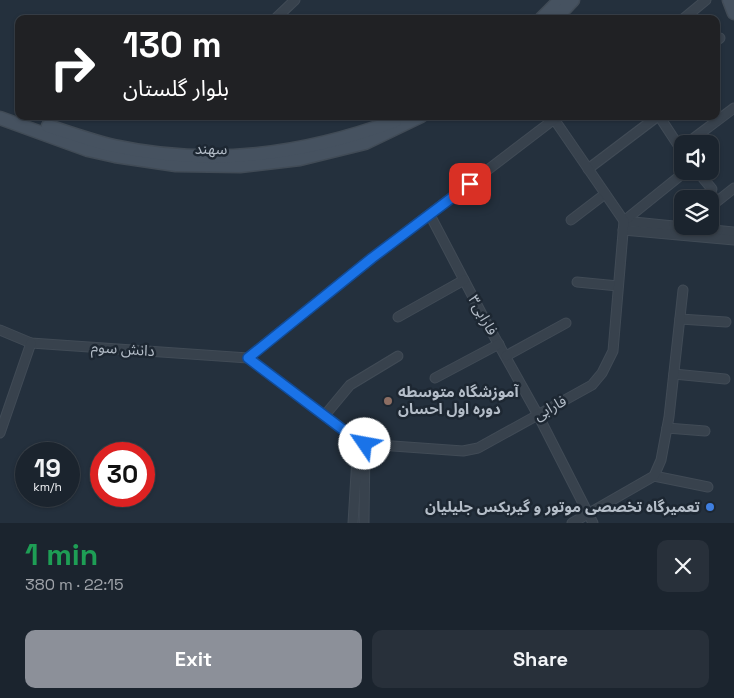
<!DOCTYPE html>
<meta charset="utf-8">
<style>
body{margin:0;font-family:"Space Grotesk","Noto Sans Arabic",sans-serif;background:#28303a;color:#f1f3f6;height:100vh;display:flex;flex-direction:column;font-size:19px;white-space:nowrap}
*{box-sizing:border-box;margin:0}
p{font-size:16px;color:#a0a4aa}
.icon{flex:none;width:28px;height:28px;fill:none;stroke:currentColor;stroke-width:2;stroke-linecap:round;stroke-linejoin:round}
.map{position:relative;height:523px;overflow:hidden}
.details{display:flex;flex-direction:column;background:#1b242e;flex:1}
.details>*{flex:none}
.top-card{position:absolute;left:15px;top:15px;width:705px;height:105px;border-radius:10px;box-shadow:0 1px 4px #0004,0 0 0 1px #39414a;background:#202124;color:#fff;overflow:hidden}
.fabs{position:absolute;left:674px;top:135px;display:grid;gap:10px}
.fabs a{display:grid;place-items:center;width:45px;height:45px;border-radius:10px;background:#1b242e;box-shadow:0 1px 4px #0004,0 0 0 1px #39414a;font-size:25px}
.speed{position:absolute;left:15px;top:442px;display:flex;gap:10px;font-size:25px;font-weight:700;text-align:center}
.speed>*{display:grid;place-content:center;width:65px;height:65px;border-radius:50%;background:#1b242e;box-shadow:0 1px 4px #0004,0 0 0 1px #39414a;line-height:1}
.speed small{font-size:12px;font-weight:400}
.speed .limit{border:8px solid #d22;background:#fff;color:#111}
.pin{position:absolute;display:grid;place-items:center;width:42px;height:42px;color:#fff;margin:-21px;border-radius:10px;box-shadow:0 2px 8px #0006}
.me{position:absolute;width:55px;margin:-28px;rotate:303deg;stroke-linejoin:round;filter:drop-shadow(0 0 4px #0008)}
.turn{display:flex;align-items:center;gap:18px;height:105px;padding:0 25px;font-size:22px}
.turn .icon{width:65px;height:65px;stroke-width:2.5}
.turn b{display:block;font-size:35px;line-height:42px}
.round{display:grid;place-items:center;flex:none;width:52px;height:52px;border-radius:10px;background:#28303a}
.headline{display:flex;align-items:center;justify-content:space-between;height:85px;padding:0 25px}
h1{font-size:30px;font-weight:700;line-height:38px;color:#1e9e55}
.cta{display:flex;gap:10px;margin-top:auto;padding:10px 25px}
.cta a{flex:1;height:58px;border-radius:10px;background:#8c9099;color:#fff;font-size:20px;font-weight:700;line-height:58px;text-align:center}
.cta a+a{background:#28303a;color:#f1f3f6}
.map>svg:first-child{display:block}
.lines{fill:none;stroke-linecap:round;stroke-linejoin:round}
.street-casing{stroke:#414b56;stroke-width:11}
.secondary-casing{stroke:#414b56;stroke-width:15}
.street{stroke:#38424d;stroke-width:9}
.secondary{stroke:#465260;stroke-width:12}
.route-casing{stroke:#114b97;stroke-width:12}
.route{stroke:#1a73e8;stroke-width:9}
.education-dot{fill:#8d6e63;stroke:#1d2732;stroke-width:2}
.shop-dot{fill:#3f7fe0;stroke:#1d2732;stroke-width:2}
.labels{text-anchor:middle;stroke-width:5;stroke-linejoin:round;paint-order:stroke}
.street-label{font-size:15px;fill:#b4bdc8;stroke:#1d2732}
.poi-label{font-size:15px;font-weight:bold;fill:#b4bdc8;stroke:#1d2732;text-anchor:start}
</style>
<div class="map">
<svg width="734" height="523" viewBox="0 0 734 523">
<rect width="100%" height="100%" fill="#24303d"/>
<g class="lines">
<g class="street-casing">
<g id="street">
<polyline points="275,19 295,0"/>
<polyline points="683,19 706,0"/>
<polyline points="716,41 720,38"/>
<polyline points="659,116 682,151"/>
<polyline points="686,144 734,108"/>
<polyline points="588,169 658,116"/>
<polyline points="697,171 712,189"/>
<polyline points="710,207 734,188"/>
<polyline points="430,215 485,320 538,415 593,523"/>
<polyline points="571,220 605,194"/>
<polyline points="624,221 734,232"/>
<polyline points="624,221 686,171"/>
<polyline points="623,230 734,240"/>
<polyline points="577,282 618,286"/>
<polyline points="398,317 464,280"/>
<polyline points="680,319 726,322"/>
<polyline points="0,330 31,343 248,358"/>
<polyline points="506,356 566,323"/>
<polyline points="248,358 358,441 365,444 463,451 478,448 592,385 602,373 613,351 624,221 554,119"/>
<polyline points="248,358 372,258 557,117"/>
<polyline points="674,374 725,379"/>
<polyline points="435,378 499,344"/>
<polyline points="325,415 350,385 398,356"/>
<polyline points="667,428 705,431"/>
<polyline points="0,433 31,343"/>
<polyline points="654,476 708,487"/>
<polyline points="353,523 358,441"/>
<polyline points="364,523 365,444"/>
<polyline points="572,523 654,476 661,460 669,417 683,290"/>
</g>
</g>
<g class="secondary-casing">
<g id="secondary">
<polyline points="729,0 734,13"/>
<polyline points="541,19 560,0"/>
<polyline points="555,19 573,0"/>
<polyline points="0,118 88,150 115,156 176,165 240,166 300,159 365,143 421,116"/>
<path d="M48 126C70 133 92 141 114 146 212 167 302 155 395 121"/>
</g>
</g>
<use href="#street" class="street"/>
<use href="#secondary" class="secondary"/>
</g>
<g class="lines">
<g class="route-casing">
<polyline id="route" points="365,444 358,441 248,358 372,258 470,184"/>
</g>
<use href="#route" class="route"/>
</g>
<circle class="education-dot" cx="388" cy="401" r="5"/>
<circle class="shop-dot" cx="710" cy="507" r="5"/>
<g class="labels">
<g class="street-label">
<text transform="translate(211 149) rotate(1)" y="5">سهند</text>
<text transform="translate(483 315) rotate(61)" y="5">فارابی۳</text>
<text transform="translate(123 349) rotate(4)" y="5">دانش سوم</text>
<text transform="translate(550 408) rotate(-29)" y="5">فارابی</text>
</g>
<g class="poi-label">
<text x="398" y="397">آموزشگاه متوسطه<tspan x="398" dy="17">دوره اول احسان</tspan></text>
<text x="700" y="512" text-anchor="end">تعمیرگاه تخصصی موتور و گیربکس جلیلیان</text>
</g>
</g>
</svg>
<div class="fabs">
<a><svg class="icon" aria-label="sound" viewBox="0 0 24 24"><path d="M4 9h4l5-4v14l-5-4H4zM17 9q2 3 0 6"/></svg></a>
<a><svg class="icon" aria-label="layers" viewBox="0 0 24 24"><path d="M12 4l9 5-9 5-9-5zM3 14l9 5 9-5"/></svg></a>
</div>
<div class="speed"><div>19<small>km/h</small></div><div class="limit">30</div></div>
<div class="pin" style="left:470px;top:184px;background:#d93025"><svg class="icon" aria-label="arrive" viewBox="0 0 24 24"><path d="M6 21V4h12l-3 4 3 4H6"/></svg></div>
<svg class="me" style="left:365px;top:444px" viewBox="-20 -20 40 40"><circle r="19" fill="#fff"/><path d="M0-13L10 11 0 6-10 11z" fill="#1a73e8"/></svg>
<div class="top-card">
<div class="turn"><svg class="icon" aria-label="right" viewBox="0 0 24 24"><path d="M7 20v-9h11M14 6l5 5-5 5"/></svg><div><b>130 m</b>بلوار گلستان</div></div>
</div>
</div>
<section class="details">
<div class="headline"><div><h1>1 min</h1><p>380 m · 22:15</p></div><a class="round"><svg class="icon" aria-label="close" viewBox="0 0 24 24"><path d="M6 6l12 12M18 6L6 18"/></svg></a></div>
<div class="cta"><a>Exit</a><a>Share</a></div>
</section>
